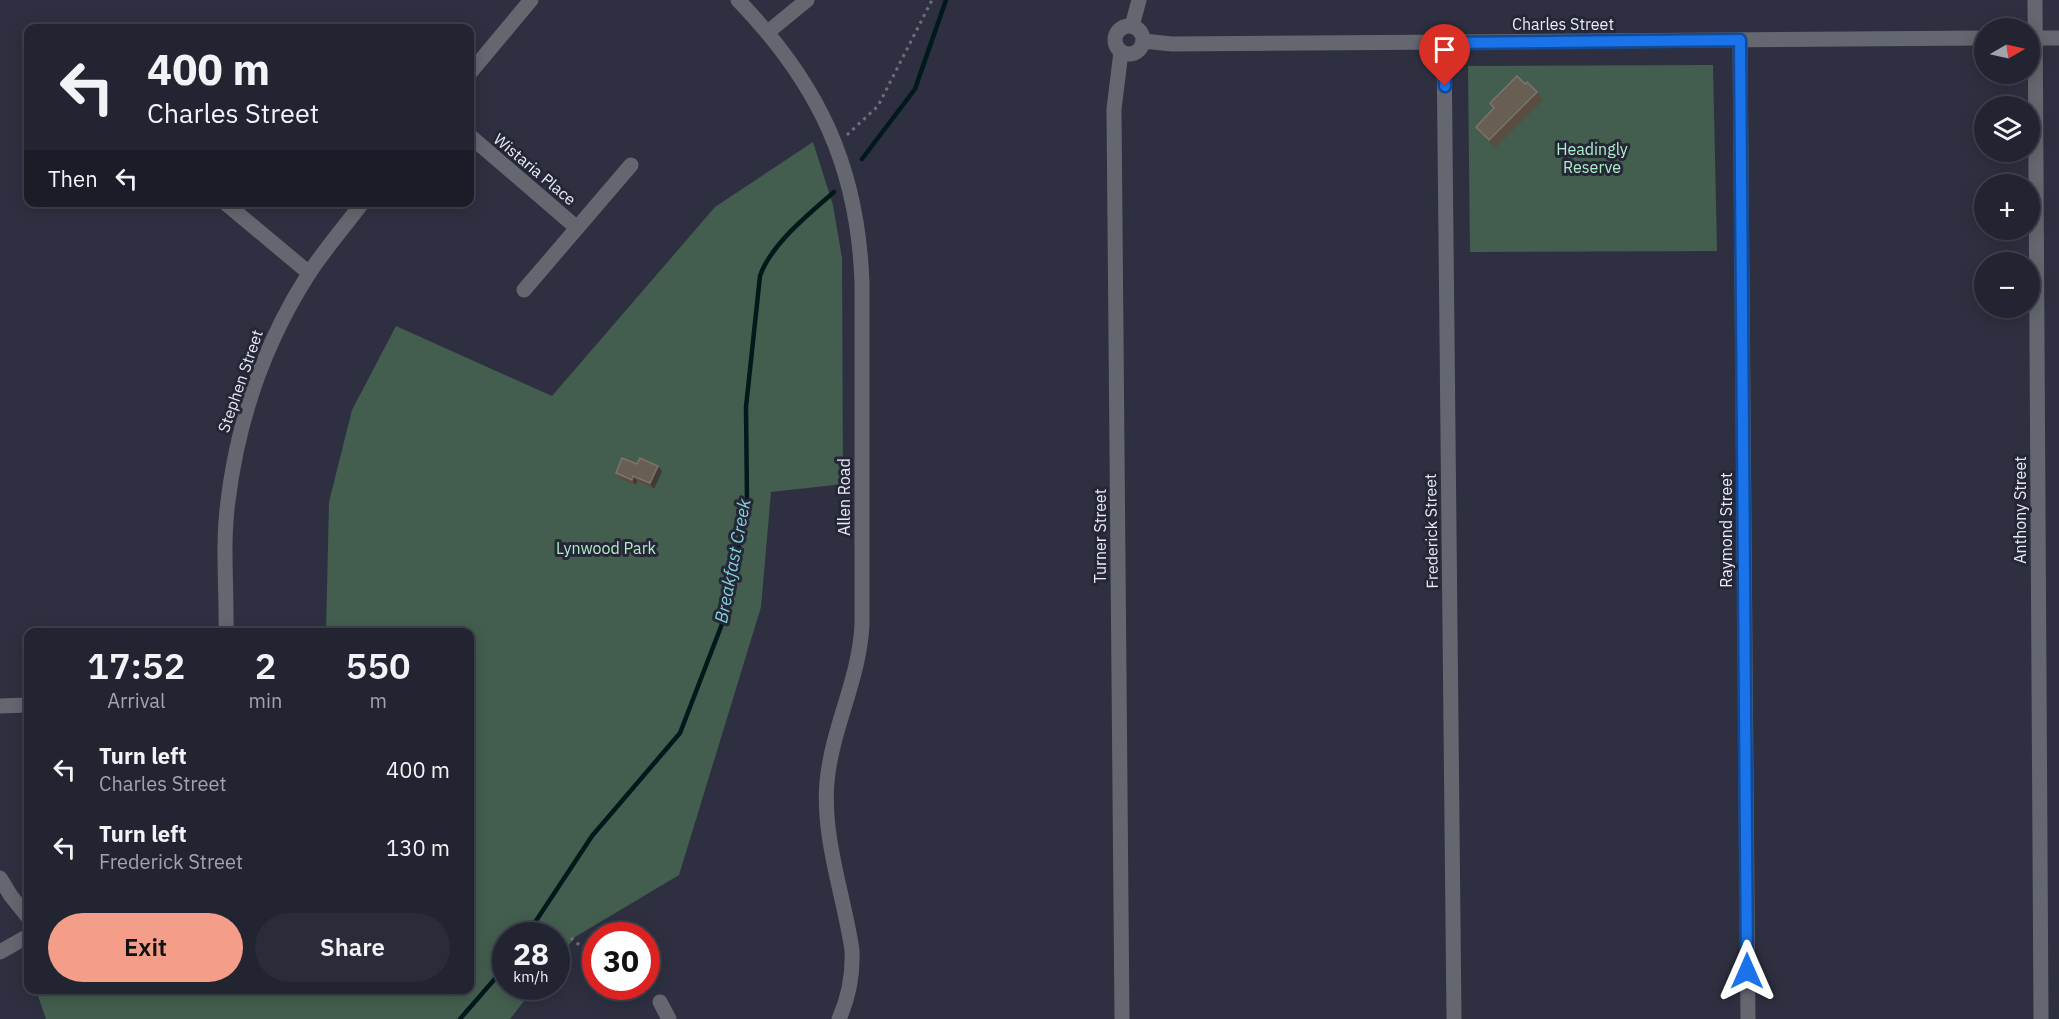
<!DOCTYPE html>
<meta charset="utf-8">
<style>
body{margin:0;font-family:"IBM Plex Sans",sans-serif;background:#2a2c39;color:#f1f3f6;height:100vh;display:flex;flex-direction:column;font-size:22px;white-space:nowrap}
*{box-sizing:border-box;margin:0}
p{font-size:20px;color:#a2a4ab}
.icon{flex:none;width:33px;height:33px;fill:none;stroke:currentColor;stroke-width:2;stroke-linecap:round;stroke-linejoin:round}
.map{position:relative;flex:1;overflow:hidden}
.drawer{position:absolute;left:24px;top:628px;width:450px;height:366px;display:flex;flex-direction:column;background:#222431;border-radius:12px;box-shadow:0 3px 15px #0003,0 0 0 2px #3f414d}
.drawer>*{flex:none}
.top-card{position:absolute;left:24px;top:24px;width:450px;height:183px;border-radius:12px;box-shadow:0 3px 15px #0003,0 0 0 2px #3f414d;background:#222431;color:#f1f3f6;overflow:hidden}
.needle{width:39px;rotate:81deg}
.controls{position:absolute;left:1974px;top:18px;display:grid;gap:12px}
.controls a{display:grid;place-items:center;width:66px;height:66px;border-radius:50%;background:#222431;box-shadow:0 3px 15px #0003,0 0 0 2px #3f414d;font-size:30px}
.speed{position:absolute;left:492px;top:922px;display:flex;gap:12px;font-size:30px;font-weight:700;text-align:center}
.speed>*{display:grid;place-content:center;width:78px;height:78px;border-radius:50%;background:#222431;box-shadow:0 3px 15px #0003,0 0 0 2px #3f414d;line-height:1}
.speed small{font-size:15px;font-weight:400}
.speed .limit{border:9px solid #d22;background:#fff;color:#111}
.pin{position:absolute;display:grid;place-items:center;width:51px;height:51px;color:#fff;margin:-62px -26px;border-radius:50% 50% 50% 0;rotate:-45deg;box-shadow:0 0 6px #0007}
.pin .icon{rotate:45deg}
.me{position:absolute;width:66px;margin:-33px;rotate:0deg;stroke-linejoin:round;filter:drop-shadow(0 0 4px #0008)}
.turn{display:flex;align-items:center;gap:21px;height:126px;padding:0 24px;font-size:27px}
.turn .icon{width:78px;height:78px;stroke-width:2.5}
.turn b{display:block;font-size:42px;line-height:51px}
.then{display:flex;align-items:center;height:57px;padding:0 24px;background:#0003;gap:12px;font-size:22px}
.eta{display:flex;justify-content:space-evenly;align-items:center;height:102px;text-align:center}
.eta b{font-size:36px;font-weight:600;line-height:42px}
.action{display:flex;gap:12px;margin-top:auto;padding:12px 24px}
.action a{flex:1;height:69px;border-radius:36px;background:#f49e8a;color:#111;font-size:24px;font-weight:600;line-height:69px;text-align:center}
.action a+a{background:#2a2c39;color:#f1f3f6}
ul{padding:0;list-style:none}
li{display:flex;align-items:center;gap:18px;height:78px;padding:0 24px}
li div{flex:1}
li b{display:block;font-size:22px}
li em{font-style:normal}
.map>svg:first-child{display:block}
.green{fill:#435e4e}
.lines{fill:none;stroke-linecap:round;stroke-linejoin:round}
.stream{stroke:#02191c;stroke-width:4.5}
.path{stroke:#6d6f7e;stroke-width:3;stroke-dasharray:3 4.5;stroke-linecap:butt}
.minor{stroke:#64676f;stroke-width:15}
.wall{fill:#594d40}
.shaded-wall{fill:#413a38}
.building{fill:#685e53;stroke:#7c746d;stroke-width:1.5}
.route-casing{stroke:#114b97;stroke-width:15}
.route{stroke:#1a73e8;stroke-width:10}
.labels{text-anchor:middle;stroke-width:6;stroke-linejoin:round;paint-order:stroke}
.street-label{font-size:16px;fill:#e9ebf6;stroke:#252737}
.park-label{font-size:16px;fill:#b0eec9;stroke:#252737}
.water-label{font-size:18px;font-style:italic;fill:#82d2de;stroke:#252737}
</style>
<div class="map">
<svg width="2059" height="1019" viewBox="0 0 2059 1019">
<rect width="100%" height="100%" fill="#2e3041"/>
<g class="green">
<polygon points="1713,65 1717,251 1470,252 1468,66"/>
<polygon points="813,142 833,205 842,258 843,484 771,492 761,607 679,875 575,937 557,960 556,936 506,936 506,987 535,987 510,1019 46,1019 36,990 470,990 470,633 326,633 329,502 352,410 396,326 552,396 715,207"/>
</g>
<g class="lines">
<g class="stream">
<polyline points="862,159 915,89 946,0"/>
<path d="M526 936 592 836 680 733 727 611 747 500 746 407 760 276C771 244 809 214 834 192"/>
<polyline points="460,1019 506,966"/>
</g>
<g class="path">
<polyline points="847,135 878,106 932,0"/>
<polyline points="571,938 596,959"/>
<polyline points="630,987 639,995"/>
<polyline points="191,996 193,990"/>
</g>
<g class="minor">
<path d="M738 0C818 83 858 166 862 283V625C859 681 832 727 827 782 822 837 844 896 852 950 853 974 849 997 839 1019"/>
<polyline points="2035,0 2041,1019"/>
<circle cx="1129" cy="40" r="14"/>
<polyline points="1132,26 1139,0"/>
<polyline points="768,32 807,0"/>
<polyline points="2030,38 2059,38"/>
<polyline points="1740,40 1748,1019"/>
<polyline points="1143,41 1172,44 1984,38"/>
<polyline points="1444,43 1454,1019"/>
<polyline points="1121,52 1114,109 1122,1019"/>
<polyline points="470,73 531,0"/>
<polyline points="470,136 577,228"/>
<polyline points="224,202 309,273"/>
<polyline points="524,290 631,165"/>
<path d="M226 633C227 589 222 545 228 501 238 420 264 344 308 275 324 250 345 226 363 202"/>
<polyline points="0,706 28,705"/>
<polyline points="0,878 11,896 28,917"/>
<polyline points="0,952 28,936"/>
<polyline points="660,1002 669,1019"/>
</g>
</g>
<g class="wall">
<polygon points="1525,84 1537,92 1543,100 1495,148 1482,135 1476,127 1493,109 1490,103"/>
<polygon points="662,471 654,489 637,481 636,485 619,478 616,473"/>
</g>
<g class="shaded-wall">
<polygon points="658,466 662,471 654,489 650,483"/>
<polygon points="633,476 637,481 636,485 632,480"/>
</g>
<g class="building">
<polygon points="1517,76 1525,84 1527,82 1537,92 1489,140 1476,127 1494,108 1490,103"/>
<polygon points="622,458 637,464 640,458 658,466 650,483 633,476 632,480 616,473"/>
</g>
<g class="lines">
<g class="route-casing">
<polyline id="route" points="1445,86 1444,43 1740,40 1747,971"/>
</g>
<use href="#route" class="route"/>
</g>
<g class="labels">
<g class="street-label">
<text x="1563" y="30">Charles Street</text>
<text transform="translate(535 169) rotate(40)" y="6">Wistaria Place</text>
<text transform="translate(240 381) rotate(-71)" y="6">Stephen Street</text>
<text transform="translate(844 497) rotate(-90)" y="6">Allen Road</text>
<text transform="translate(2020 510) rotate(-90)" y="6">Anthony Street</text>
<text transform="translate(1726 530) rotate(-90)" y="6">Raymond Street</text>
<text transform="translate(1431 531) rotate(-91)" y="6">Frederick Street</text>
<text transform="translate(1100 536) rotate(-90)" y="6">Turner Street</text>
</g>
<g class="park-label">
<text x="1592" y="155">Headingly<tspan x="1592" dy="18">Reserve</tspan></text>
<text x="606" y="554">Lynwood Park</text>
</g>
<g class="water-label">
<text transform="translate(733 561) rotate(-79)" y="6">Breakfast Creek</text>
</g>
</g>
</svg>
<div class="controls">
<a><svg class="needle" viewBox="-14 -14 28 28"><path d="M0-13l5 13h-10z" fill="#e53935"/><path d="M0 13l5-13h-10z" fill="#a2a4ab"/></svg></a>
<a><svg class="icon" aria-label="layers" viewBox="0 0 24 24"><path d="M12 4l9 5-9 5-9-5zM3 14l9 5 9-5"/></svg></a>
<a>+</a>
<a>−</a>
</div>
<div class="speed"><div>28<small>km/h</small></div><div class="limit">30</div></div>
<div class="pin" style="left:1445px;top:86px;background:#d93025"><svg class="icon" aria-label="arrive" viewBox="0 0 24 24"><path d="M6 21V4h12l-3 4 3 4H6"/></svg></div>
<svg class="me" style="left:1747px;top:971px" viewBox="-20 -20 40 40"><path d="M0-17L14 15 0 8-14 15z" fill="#1a73e8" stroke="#fff" stroke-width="4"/></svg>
<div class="top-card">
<div class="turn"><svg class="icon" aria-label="left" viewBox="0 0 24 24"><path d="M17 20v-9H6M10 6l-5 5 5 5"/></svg><div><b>400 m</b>Charles Street</div></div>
<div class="then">Then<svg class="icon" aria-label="left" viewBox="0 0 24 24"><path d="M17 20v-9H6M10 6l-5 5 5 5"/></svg></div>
</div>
<section class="drawer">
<div class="eta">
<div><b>17:52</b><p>Arrival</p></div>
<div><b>2</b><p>min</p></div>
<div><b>550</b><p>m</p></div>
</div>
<ul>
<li><svg class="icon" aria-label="left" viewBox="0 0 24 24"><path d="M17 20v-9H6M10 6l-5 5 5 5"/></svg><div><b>Turn left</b><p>Charles Street</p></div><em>400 m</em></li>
<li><svg class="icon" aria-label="left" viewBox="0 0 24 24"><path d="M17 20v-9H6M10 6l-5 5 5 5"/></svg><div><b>Turn left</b><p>Frederick Street</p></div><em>130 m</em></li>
</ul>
<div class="action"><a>Exit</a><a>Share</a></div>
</section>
</div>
